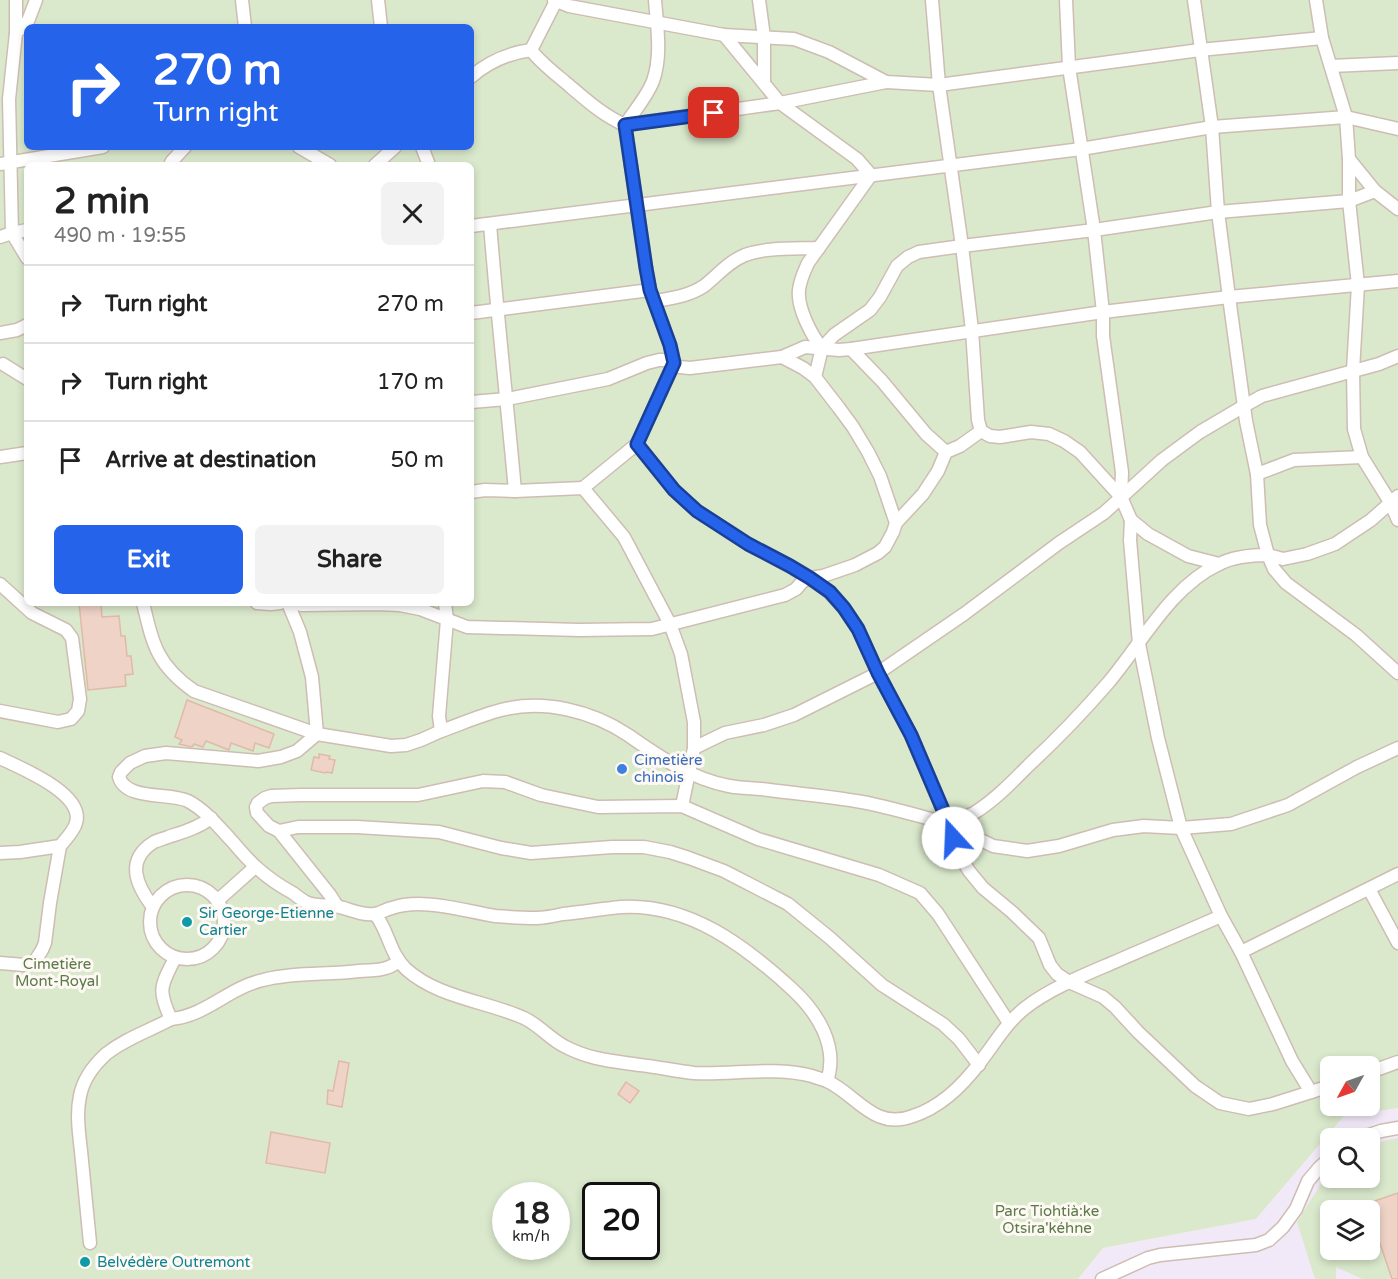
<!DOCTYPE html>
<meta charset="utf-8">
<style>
body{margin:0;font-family:"Varela Round",sans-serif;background:#f2f2f2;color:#222;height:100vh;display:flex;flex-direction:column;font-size:22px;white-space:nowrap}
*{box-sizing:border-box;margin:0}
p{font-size:20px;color:#767676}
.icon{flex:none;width:33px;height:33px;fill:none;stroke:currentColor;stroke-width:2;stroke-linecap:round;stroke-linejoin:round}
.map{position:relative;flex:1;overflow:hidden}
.panel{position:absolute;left:24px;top:162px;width:450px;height:444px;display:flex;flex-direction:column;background:#fff;border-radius:9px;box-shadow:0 3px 9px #0003}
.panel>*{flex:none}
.guide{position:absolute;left:24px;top:24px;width:450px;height:126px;border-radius:9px;box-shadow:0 3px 9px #0003;background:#2563eb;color:#fff;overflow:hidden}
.needle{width:39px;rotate:230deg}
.buttons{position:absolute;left:1320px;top:1056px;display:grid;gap:12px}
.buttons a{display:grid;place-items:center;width:60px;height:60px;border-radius:9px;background:#fff;box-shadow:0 3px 9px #0003;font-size:30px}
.speed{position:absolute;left:492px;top:1182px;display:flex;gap:12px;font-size:30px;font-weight:700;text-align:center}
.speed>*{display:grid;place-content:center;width:78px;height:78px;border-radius:50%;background:#fff;box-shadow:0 3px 9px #0003;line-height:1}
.speed small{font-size:15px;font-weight:400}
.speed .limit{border:3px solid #111;border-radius:9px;background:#fff;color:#111}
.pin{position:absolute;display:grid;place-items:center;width:51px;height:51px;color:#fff;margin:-26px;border-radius:12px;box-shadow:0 3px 9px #0006}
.me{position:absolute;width:66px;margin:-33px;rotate:340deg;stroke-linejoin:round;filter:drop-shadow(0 0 4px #0008)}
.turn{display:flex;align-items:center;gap:21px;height:126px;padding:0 30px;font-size:27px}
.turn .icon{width:78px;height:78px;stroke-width:2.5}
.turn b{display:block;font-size:42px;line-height:51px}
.round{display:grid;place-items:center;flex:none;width:63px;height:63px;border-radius:9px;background:#f2f2f2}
.overview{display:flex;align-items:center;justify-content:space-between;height:102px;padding:0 30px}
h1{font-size:36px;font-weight:700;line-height:45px}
.action{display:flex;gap:12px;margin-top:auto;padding:12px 30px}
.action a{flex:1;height:69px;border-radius:9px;background:#2563eb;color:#fff;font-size:24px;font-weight:700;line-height:69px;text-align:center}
.action a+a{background:#f2f2f2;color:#222}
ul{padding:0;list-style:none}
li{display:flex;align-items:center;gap:18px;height:78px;padding:0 30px;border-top:2px solid #e0e0e0}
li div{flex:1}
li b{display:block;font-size:22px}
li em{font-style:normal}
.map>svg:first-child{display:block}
.education{fill:#f2e9f8;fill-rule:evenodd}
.green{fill:#dae9cc;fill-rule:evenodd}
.building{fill:#efd3c7;stroke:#e0b9a8;stroke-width:1.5}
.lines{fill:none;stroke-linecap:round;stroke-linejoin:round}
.minor-casing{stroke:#cebdb3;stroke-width:15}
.minor{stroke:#fff;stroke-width:12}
.route-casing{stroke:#184099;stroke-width:15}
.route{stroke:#2563eb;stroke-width:10}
.shop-dot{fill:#3f7fe0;stroke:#fef9f4;stroke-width:2}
.culture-dot{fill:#0f9aa8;stroke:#fef9f4;stroke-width:2}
.labels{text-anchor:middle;stroke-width:6;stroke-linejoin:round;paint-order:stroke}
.shop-label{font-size:15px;fill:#366cbe;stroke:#fef9f4;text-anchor:start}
.culture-label{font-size:15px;fill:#0d838f;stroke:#fef9f4;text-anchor:start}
.park-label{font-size:15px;fill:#5c7a49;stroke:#fef9f4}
</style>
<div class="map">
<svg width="1398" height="1279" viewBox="0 0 1398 1279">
<rect width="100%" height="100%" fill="#fcf5ed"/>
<path class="education" d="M1398 1108V1279H1078L1103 1248 1256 1219 1344 1116ZM1330 1138H1370V1178H1330ZM1330 1210H1370V1250H1330Z"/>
<g class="green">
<path d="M0 0H1398V1108L1344 1116 1256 1219 1103 1248 1078 1279H0ZM27 27H471V147H27ZM27 165H471V603H27ZM1330 1066H1370V1106H1330ZM506 1196H556V1246H506ZM596 1196H646V1246H596Z"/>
<polygon points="1398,1138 1398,1193 1366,1204 1368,1210 1330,1210 1330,1250 1370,1250 1370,1214 1391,1278 1387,1279 1362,1279 1336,1267 1336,1279 1315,1279 1297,1222 1321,1184 1330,1173 1330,1178 1370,1178 1370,1146 1387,1140"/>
</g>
<g class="building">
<polygon points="79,603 101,603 102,617 119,616 121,636 125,636 127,656 131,656 133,674 125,675 126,686 88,690"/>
<polygon points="187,700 274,734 269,748 255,743 253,751 231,743 229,750 206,741 203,747 194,744 192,747 179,744 182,740 175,737"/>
<polygon points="319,754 330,756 329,759 335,760 332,773 327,772 325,773 311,770 314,757 319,758"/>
<polygon points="339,1061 349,1063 342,1107 327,1104 328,1090 333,1091"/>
<polygon points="626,1082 639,1091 630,1103 618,1094"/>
<polygon points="271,1132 330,1143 325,1173 266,1163"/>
<polygon points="1398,1193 1398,1279 1392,1279 1370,1214 1370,1210 1368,1210 1366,1204"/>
</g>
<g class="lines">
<g class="minor-casing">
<g id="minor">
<polyline points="16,0 16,33 9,99 12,233 27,258"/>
<polyline points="242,0 245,27"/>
<polyline points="378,0 381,27"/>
<polyline points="554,0 569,6 724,35 794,39 829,52 886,82 939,85 1200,50 1322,38"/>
<polyline points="759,0 764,37 764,83"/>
<polyline points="1066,0 1069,67 1094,230 1103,312 1103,336 1122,472 1121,497"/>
<polyline points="1194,0 1212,127 1218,212 1229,297 1246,421 1257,474 1260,525 1268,555 1283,559 1307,554 1335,544 1371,520 1398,496"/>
<polyline points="1316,0 1322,38 1346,117 1349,159 1349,201 1358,285 1353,370 1354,429 1362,457 1390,502 1398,520"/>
<path d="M556 1 531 50C540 62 553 72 565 82 584 98 602 115 625 125L780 103 886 82"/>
<polyline points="16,33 28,21 36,0"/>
<path d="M724 35 780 103 857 159 871 175 808 263C804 272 800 280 799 290 797 307 811 335 822 348L834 335 870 310 880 297 897 266 908 257 919 252 962 246 1094 230 1218 212 1349 201 1375 191"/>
<polyline points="1331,66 1398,63"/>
<path d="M471 77C488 62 509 53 531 50"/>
<polyline points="299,147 330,165"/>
<polyline points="422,147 429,165"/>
<polyline points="1349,159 1375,191 1398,209"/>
<polyline points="0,164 103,147"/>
<polyline points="170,165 172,161 185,147"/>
<polyline points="375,165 395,147"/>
<path d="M490 224C497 313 507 402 515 491"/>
<polyline points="471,226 1081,149 1212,127 1346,117 1398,129"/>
<polyline points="0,237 12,233 27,230"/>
<path d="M655 301C672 298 689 296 704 286 718 275 728 262 745 255 767 247 795 249 819 248"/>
<path d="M471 313 650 290 646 268 625 125C634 111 647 97 653 81 662 56 657 26 655 0"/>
<polyline points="0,333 17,330 27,325"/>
<polyline points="851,349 882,381 926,434 946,452"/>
<polyline points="782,357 805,347 839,350 851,349 1103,312 1229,297 1398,281"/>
<polyline points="3,364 27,379"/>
<polyline points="815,377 822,348"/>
<polyline points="471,402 507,399 608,379 647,363 659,360 668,360 679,367 690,368 782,357 803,368 815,377 839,408 853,427 868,452 880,476 896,523"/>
<polyline points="981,431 990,436 1000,437 1031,432 1049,434 1064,441 1080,452 1121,497 1131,520 1148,534 1188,556 1219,564"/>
<polyline points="637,444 674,490 697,511 748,544 790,566 810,578 829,592 844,608 858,629 878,673 911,735 949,824 957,851 969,871 983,888 1012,912 1039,938 1050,965 1057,974 1069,982 1103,997 1115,1007 1138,1032 1195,1086 1220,1103 1249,1109 1273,1104 1330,1086"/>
<polyline points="0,457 27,453"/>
<polyline points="1257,474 1294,460 1362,457"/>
<polyline points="583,488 637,444 674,363 670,345 650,290"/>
<polyline points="471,492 485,490 515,491 583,488 624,537 670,624 681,654 694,722 694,748 725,733 764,725 794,715 878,673 964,614 1059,543 1104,513 1162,460 1200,432 1244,406 1262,396 1379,364 1398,356"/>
<polyline points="1131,520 1130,540 1139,644 1158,738 1181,828 1221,916 1241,952 1292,1061 1311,1092"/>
<polyline points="0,584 32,613 66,630 72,638 80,699 78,711 71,719 58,722 0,711"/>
<path d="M143 603C153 645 157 665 194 691L317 734 297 751 281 757 258 761 166 753 145 756 130 763 121 772 119 777C126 801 170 792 188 801 205 810 218 826 231 840 239 849 247 859 256 867 267 877 280 886 293 893 298 897 303 901 308 903 316 906 326 905 335 906 348 908 361 916 375 914 381 913 386 909 392 908 400 905 411 904 419 904 445 904 470 912 495 916 508 917 523 918 536 918 545 918 554 916 563 914 582 912 602 909 621 907 689 903 745 946 792 989 817 1012 839 1046 827 1081"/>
<polyline points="257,603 271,604 280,603"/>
<polyline points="288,603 300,632 312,677 317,734 391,746 406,745 421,740 441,731"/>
<polyline points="292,603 302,605 378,604 400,605 420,609 467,627 579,630 652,629 785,595 796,589 802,582 810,578 823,576 855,565 878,553 885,547 893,532 896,523 923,494 938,471 946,452 960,446 981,431 978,420 972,330 962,246 939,85 932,0"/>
<path d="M445 603 447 620 439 716 441 731C461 724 481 715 501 710 544 699 592 711 628 735 658 756 691 779 729 786 739 788 750 788 761 789 792 793 824 796 856 801 887 806 918 816 949 824"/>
<path d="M1398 673 1356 635 1286 583 1274 569 1268 555C1252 555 1233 557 1219 564 1170 587 1142 643 1108 683 1083 712 1057 739 1029 765 1012 782 995 800 974 813 966 817 957 820 949 824L993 846 1027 851 1059 846 1113 830 1144 826 1181 828 1231 824 1288 805 1357 767 1398 748"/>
<path d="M0 758C21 768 85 794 76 823 74 831 65 840 60 846L20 852 0 853"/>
<polyline points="682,806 694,748"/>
<polyline points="279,831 269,826 257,813 256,807 258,803 265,798 271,796 301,795 418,795 483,781 505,782 541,795 598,807 682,806 758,839 879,875 920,893 938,914 1009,1023"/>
<circle cx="187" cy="922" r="37"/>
<polyline points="1369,889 1398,943"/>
<polyline points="217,901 255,867"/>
<polyline points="337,906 330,895 279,831 298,827 357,827 439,832 501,848 531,853 612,847 644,847 670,852 689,858 724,871 788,904 830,938 882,985 943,1024 959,1039 979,1065"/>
<path d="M153 907C136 885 125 860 154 842 158 840 163 839 168 837 183 832 198 828 211 818"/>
<path d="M375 914C389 931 389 953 406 969 438 998 486 1001 524 1018 539 1025 550 1039 564 1046 590 1060 613 1061 640 1065 658 1067 676 1071 694 1073 732 1075 775 1066 812 1076 817 1078 822 1079 827 1081 857 1095 874 1131 913 1116 941 1107 964 1084 981 1061 995 1043 1007 1022 1025 1008 1049 989 1084 975 1112 963 1149 947 1185 932 1221 916"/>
<polyline points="1241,952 1398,874"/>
<path d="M175 958C161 986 157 989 171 1019 206 1016 228 988 263 980 294 972 327 975 359 971 368 970 378 971 386 968 390 967 395 964 399 961"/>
<polyline points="0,963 24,965 35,961 42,950 45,943 50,903 60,846"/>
<polyline points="1370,1072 1398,1062"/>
<polyline points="1360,1138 1381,1131 1398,1128"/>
<path d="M90 1243C87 1212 84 1182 81 1151 79 1133 76 1114 80 1096 83 1080 94 1065 106 1054 126 1038 149 1031 171 1019"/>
<polyline points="1102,1279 1148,1258 1160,1255 1256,1245 1269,1240 1283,1227 1296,1209 1308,1181 1319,1168 1330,1158"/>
</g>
</g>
<use href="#minor" class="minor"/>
</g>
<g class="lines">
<g class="route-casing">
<polyline id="route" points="714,113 625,125 646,268 650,290 670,345 674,363 637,444 674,490 697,511 748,544 790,566 810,578 830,592 844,608 858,629 878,673 911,735 949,824 953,838"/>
</g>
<use href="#route" class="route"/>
</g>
<circle class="shop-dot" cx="622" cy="769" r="6"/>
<g class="culture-dot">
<circle cx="187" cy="922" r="6"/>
<circle cx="85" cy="1262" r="6"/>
</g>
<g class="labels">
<g class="shop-label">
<text x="634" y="765">Cimetière<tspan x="634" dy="17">chinois</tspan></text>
</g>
<g class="culture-label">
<text x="199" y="918">Sir George-Etienne<tspan x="199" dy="17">Cartier</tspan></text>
<text x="97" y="1267">Belvédère Outremont</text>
</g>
<g class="park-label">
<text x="57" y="969">Cimetière<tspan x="57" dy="17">Mont-Royal</tspan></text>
<text x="1047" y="1216">Parc Tiohtià:ke<tspan x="1047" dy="17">Otsira'kéhne</tspan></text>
</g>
</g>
</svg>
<div class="buttons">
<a><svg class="needle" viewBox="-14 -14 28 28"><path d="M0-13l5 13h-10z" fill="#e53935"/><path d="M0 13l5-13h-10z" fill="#767676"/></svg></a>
<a><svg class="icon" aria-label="search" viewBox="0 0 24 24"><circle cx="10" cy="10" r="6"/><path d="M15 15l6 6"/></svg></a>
<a><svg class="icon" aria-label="layers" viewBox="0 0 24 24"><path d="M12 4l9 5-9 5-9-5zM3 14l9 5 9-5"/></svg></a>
</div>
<div class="speed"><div>18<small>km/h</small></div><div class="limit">20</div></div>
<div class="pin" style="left:714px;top:113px;background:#d93025"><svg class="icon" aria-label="arrive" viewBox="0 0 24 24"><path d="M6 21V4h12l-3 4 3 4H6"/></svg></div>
<svg class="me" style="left:953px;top:838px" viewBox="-20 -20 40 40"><circle r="19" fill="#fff"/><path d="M0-13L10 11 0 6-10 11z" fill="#2563eb"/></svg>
<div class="guide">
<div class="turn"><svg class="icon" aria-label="right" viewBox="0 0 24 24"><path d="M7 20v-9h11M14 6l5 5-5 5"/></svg><div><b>270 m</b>Turn right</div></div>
</div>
<section class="panel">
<div class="overview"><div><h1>2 min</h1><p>490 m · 19:55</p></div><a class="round"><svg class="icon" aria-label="close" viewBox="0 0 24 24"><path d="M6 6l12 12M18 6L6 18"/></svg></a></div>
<ul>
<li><svg class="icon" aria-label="right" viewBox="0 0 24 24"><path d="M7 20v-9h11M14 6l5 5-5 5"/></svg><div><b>Turn right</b></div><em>270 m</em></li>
<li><svg class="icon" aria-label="right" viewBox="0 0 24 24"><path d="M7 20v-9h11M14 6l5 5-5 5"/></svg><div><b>Turn right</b></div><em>170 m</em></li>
<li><svg class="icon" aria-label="arrive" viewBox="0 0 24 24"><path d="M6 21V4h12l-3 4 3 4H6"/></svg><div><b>Arrive at destination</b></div><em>50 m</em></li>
</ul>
<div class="action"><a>Exit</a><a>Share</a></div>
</section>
</div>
